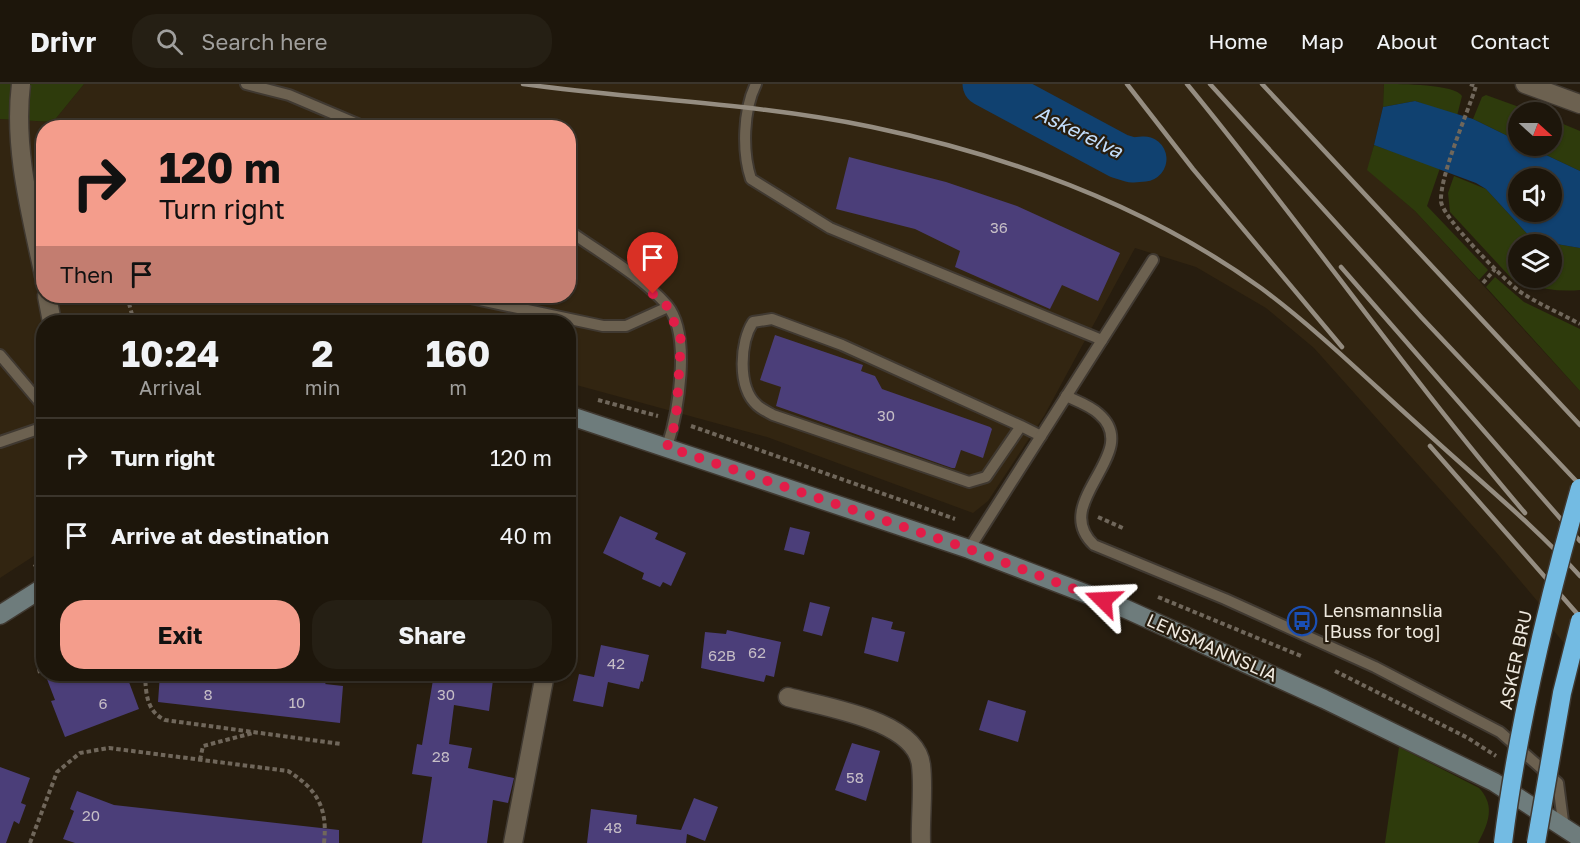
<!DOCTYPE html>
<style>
body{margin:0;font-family:"Golos Text",sans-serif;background:#251f14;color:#f1f3f6;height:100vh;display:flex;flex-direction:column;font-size:22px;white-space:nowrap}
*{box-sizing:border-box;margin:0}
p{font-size:20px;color:#a09f9d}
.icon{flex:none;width:33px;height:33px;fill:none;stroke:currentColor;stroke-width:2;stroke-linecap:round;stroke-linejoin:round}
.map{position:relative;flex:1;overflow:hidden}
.drawer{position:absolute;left:36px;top:231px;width:540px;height:366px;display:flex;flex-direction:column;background:#1d160b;border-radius:24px;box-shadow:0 2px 4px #0004,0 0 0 2px #3b352c}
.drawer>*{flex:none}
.hud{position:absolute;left:36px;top:36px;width:540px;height:183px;border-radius:24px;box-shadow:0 2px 4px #0004,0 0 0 2px #3b352c;background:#f49d8c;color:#111;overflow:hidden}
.needle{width:39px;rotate:111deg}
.tools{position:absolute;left:1508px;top:18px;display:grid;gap:12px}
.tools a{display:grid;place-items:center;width:54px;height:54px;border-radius:50%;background:#1d160b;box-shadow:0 2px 4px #0004,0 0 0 2px #3b352c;font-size:30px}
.pin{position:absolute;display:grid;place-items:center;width:51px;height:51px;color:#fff;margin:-62px -26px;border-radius:50% 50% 50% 0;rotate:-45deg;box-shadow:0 0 6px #0007}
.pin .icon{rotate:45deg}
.me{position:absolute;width:66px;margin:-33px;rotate:291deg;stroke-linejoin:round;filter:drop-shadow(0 0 4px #0008)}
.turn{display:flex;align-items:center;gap:21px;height:126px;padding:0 24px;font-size:27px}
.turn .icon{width:78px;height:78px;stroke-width:2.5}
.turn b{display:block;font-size:42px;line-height:51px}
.then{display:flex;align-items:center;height:57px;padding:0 24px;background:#0003;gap:12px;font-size:22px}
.eta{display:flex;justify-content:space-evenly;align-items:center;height:102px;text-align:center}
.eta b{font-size:36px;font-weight:700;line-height:42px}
.action{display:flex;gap:12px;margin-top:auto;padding:12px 24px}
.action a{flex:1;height:69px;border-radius:24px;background:#f49d8c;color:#111;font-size:24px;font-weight:700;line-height:69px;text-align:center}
.action a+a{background:#251f14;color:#f1f3f6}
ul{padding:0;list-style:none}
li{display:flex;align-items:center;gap:18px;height:78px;padding:0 24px;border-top:2px solid #3b352c}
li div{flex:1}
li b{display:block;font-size:22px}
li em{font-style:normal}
header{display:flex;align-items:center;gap:36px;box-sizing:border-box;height:84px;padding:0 30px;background:#1d160b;border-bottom:2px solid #3b352c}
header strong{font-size:28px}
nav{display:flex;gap:33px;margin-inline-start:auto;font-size:21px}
.search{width:420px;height:54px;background:#251f14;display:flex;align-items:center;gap:15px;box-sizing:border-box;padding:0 21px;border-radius:24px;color:#a09f9d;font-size:22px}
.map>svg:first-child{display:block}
.built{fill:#322511;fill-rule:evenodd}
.green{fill:#2e3b0c;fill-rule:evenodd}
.water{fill:#104170;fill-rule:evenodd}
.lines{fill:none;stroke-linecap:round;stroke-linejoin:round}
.river{stroke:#104170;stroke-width:45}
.building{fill:#4b3e79}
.lane-casing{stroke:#403931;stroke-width:14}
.street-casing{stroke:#403931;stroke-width:21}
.secondary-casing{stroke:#403931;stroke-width:21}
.path{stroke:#70675b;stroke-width:4;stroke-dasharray:4.5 3;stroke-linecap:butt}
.lane{stroke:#6c6150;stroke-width:10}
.street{stroke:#6c6150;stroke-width:18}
.secondary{stroke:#6e7c7c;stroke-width:18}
.rail{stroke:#958d81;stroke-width:4.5}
.street-bridge-casing{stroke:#403931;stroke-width:21;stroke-linecap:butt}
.highway-bridge-casing{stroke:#403931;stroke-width:21;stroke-linecap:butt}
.street-bridge{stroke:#6c6150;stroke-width:18}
.highway-bridge{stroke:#73bbe3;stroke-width:18}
.route{stroke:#e11d48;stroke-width:10;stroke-dasharray:0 18}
.labels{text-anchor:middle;stroke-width:4.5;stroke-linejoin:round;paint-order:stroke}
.number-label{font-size:15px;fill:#c6bec6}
.poi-label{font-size:18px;fill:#efe9df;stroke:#271d0f;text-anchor:start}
.street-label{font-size:18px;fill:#efe9df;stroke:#271d0f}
.water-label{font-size:20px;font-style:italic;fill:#c2ddfb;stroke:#271d0f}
</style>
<header>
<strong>Drivr</strong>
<div class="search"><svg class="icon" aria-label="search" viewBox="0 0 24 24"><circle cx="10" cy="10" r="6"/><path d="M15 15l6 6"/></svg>Search here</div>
<nav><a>Home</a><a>Map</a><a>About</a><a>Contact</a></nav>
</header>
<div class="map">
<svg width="1580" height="759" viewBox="0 0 1580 759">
<rect width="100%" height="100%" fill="#271d0f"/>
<path class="built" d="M84 0H1384L1383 23 1368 86 1415 127 1580 307V579L1554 547 1538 518 1496 468 1314 264 1266 224 1196 183 1135 164 1044 332 988 417 973 429 767 353 569 299 568 238H44L43 466 0 494V35L53 38ZM44 44H568V212H44Z"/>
<g class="green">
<polygon points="0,0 84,0 53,38 0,35"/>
<path d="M1384 0C1401 0 1455 0 1462 12L1457 32 1415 17 1383 23Z"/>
<polygon points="1486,11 1533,28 1518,28 1518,57 1473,35 1482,13"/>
<polygon points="1551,35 1580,47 1580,87 1527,62 1551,62"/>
<polygon points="1374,61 1440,84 1427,122 1488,186 1479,196 1415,127 1367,86"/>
<path d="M1454 92 1486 105 1533 156 1580 164V206C1557 208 1534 204 1512 195L1450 128 1448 109ZM1518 160H1551V194H1518Z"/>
<polygon points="1495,193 1524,218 1580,245 1580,307 1486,203"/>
<path d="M1399 663 1479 704C1496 722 1488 740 1478 759H1385Z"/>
</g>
<path class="water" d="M1415 17 1473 35 1518 57V62H1527L1580 87V164L1533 156 1486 105 1476 99 1374 61 1383 23ZM1518 94H1551V128H1518Z"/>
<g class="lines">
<polyline class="river" points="985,0 1119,72 1132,76 1144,75"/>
</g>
<g class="building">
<polygon points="849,73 946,98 1017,122 1120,169 1098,217 1062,201 1050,225 955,183 960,167 915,145 836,125"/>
<polygon points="775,251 863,281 861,287 875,292 882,305 990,343 992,345 983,374 961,366 955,384 952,384 776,322 781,303 760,296"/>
<polygon points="620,432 658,449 655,455 686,469 671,502 663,498 660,503 642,495 644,489 603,469"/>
<polygon points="790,443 810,448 804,471 784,466"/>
<polygon points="810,518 830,523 822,552 803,547"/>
<polygon points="872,533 893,538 891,545 905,548 898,578 864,569"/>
<polygon points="727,546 781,558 774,593 766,591 764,598 701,584 705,548 726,550"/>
<polygon points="601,561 649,571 643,598 641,597 639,605 608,598 603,623 573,617 579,590 594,593"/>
<polygon points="45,590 107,590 109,596 126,590 139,625 65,653 51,617 55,616"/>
<polygon points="160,590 233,590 268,594 269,590 330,590 328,592 331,593 325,600 343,602 340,639 158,618"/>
<polygon points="434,590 465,590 493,596 489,627 454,621 449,660 472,664 468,684 514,694 508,719 493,716 487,759 422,759 432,693 412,690 417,660 422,661"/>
<polygon points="988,616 1026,627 1018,658 979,646"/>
<polygon points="852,659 880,667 866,717 835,706"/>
<polygon points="0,683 30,694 21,719 26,721 19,740 14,737 6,759 0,759"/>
<polygon points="77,707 114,721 339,746 339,759 75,759 63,755 74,727 70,725"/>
<polygon points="694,714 718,723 705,757 687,750 686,759 587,759 591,725 637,731 636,740 681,746"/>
</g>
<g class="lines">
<g class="lane-casing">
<g id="lane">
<polyline points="246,0 289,11 367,44"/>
<path d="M756 0C743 26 742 68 751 95L830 144 1102 256"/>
<path d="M568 146C600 169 640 191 667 221 692 251 678 329 667 363"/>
<polyline points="461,212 603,242 626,242 668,223"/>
<polyline points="0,271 44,323"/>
<path d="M1066 312C1077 317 1091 322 1099 330 1144 369 1048 418 1094 461L1225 515 1375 583 1500 648 1558 699 1564 745"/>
<path d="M1021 342 986 393 969 398 773 331C768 328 761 325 757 321 737 303 740 258 753 238L772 235 842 261 1021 342 1041 352"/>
<polyline points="0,358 44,343"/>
<polyline points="969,465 1153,176"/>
</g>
</g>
<g class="street-casing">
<g id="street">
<polyline points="1525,0 1580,20"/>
<polyline points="47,212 52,238"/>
<path d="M788 613C824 623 916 636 921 681 924 706 920 734 921 759"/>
<polyline points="513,759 545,590"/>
</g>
</g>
<g class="secondary-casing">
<g id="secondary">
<polyline points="568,331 969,465 1126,525 1324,615 1494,698 1580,754"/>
<polyline points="0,531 44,503"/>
</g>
</g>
<g class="path">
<path d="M1470 0 1476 2C1467 31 1440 91 1441 117 1441 132 1504 196 1519 207 1538 220 1560 229 1580 240"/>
<polyline points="1483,199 1495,185"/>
<polyline points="127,212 134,238"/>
<polyline points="598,316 658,332"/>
<polyline points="691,342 955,435"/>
<polyline points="1098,433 1125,445"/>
<polyline points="34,483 44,476"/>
<polyline points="1158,513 1301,572"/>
<polyline points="1335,587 1468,654 1496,672"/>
<path d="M40 589C37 577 34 569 44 560"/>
<path d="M145 590C146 609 146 627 165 636L341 660"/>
<polyline points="200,676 203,662 253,649"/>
<path d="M30 759 57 688 80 669 109 664 288 687C317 705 328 724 324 759"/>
</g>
<use href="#lane" class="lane"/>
<use href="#street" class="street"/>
<use href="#secondary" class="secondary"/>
<g class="rail">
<path d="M523 0C639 16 757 19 872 43 1010 72 1146 121 1261 204 1319 247 1371 299 1425 347 1477 395 1533 440 1580 492"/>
<polyline points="1127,0 1193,85 1342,263"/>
<path d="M1187 0C1303 141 1407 291 1525 429"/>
<polyline points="1210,0 1422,234 1580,401"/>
<polyline points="1262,0 1580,341"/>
<polyline points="1341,183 1580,457"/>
<polyline points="1430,362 1580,533"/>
</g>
<g class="street-bridge-casing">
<path id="street-bridge" d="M21 0C13 64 31 130 44 192"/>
</g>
<g class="highway-bridge-casing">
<g id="highway-bridge">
<path d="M1503 759C1518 639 1547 520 1580 404"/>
<polyline points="1536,759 1562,609 1580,537"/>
</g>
</g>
<use href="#street-bridge" class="street-bridge"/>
<use href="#highway-bridge" class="highway-bridge"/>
</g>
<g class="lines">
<polyline class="route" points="653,210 668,223 681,256 676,337 667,363 969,465 1103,516"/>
</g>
<defs>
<g id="bus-ring" transform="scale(1.5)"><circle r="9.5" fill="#271d0f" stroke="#1a4fb4" stroke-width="1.5"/><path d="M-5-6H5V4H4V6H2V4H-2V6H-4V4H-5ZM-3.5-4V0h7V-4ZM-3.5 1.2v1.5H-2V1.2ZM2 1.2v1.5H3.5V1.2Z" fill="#1a4fb4"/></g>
</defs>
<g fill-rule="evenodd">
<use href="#bus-ring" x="1302" y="537"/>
</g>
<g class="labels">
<g class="number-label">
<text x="999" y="149">36</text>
<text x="886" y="337">30</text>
<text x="757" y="574">62</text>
<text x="722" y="577">62B</text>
<text x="616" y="585">42</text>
<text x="208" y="616">8</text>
<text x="446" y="616">30</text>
<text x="297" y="624">10</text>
<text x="103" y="625">6</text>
<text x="441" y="678">28</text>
<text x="855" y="699">58</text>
<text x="91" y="737">20</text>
<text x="613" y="749">48</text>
</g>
<g class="poi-label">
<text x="1323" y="533">Lensmannslia<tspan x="1323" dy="21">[Buss for tog]</tspan></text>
</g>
<g class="street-label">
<text transform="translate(1212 564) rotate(24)" y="6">LENSMANNSLIA</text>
<text transform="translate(1516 576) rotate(-78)" y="6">ASKER BRU</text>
</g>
<g class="water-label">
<text transform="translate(1079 48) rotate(26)" y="7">Askerelva</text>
</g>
</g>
</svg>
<div class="tools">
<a><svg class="needle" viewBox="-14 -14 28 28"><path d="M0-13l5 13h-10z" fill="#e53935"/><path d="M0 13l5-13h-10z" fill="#a09f9d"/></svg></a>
<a><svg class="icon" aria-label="sound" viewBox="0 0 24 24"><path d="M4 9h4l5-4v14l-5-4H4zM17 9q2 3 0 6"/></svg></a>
<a><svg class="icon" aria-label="layers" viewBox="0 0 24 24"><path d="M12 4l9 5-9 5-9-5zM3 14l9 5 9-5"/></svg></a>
</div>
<div class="pin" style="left:653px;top:210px;background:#d93025"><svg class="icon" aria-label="arrive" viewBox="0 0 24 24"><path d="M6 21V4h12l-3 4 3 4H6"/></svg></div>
<svg class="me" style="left:1103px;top:516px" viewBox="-20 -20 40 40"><path d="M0-17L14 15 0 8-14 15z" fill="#e11d48" stroke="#fff" stroke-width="4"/></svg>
<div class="hud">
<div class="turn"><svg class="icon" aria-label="right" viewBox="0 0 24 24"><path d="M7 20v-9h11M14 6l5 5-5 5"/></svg><div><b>120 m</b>Turn right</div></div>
<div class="then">Then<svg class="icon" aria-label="arrive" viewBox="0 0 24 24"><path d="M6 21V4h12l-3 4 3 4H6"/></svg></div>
</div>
<section class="drawer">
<div class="eta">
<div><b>10:24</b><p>Arrival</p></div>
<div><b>2</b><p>min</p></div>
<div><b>160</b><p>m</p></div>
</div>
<ul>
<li><svg class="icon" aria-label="right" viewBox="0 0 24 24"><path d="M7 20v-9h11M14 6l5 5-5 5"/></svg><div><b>Turn right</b></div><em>120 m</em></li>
<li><svg class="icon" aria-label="arrive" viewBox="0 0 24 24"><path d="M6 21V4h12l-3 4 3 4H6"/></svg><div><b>Arrive at destination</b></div><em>40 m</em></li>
</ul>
<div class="action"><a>Exit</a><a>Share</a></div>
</section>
</div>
